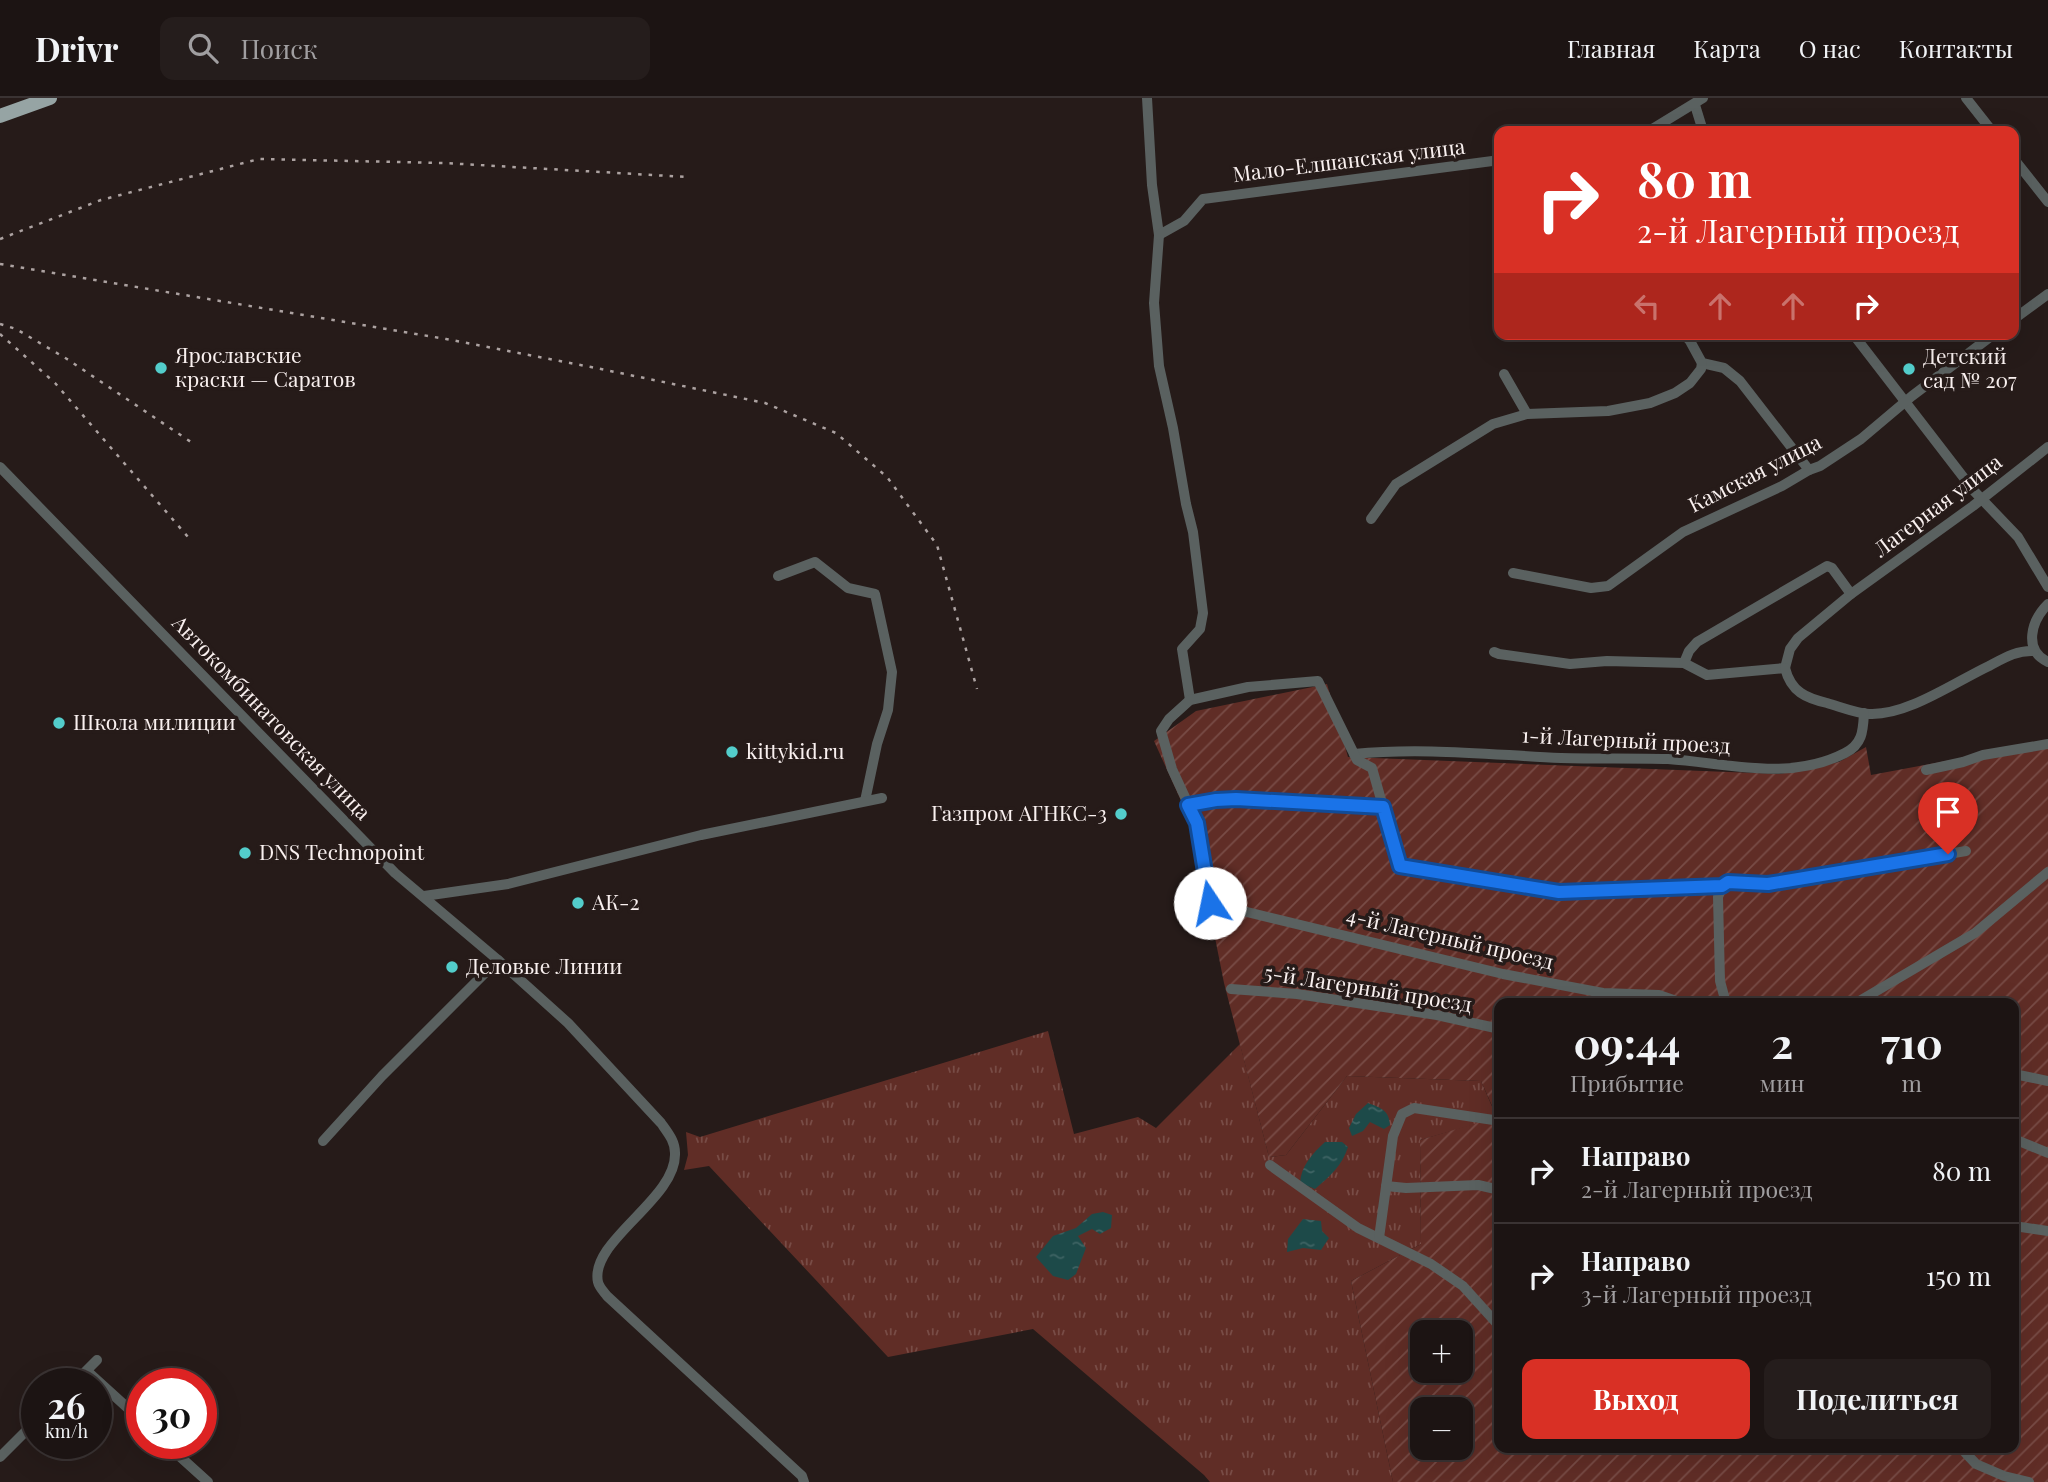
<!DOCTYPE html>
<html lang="ru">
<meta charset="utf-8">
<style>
body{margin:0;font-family:"Playfair Display",serif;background:#251d1c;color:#f1f3f6;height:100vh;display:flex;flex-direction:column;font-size:26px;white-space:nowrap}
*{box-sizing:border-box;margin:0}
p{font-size:23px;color:#a09ea0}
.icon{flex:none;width:38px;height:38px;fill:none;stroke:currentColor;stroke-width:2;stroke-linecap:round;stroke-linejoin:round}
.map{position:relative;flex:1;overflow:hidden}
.drawer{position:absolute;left:1494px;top:900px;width:525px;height:455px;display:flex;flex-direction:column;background:#1c1413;border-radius:14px;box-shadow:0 7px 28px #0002,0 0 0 2px #3a3333}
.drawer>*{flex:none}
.hud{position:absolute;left:1494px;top:28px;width:525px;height:214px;border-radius:14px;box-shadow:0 7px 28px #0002,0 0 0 2px #3a3333;background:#d93025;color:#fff;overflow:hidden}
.controls{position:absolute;left:1410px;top:1222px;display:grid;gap:14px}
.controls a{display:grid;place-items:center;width:63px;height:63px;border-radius:14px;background:#1c1413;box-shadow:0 7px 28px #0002,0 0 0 2px #3a3333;font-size:35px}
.speed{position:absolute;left:21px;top:1270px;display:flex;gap:14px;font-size:35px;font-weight:700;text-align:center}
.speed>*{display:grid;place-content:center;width:91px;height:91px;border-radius:50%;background:#1c1413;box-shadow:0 7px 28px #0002,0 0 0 2px #3a3333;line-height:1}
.speed small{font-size:18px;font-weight:400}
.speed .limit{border:10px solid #d22;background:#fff;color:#111}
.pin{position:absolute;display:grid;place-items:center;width:60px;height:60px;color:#fff;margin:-72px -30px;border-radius:50% 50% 50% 0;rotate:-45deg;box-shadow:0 0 7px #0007}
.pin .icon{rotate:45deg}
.me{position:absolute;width:77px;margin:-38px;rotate:349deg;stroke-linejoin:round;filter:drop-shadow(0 0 5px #0008)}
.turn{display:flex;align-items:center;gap:24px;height:147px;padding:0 28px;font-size:32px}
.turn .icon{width:91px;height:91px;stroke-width:2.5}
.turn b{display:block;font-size:49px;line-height:60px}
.lanes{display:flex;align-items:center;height:66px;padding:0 28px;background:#0003;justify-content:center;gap:35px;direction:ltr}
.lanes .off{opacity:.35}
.eta{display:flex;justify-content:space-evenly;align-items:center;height:119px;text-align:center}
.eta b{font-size:42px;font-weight:700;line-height:49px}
.button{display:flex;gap:14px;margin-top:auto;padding:14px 28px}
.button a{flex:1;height:80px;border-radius:14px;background:#d93025;color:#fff;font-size:28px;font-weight:700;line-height:80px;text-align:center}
.button a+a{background:#251d1c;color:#f1f3f6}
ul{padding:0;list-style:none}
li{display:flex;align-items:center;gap:21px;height:105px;padding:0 28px;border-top:2px solid #3a3333}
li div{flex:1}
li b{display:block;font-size:26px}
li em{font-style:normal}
header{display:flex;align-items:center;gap:42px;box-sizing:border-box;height:98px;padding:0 35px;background:#1c1413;border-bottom:2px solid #3a3333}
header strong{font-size:33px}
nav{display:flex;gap:38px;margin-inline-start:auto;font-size:24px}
.search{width:490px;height:63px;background:#251d1c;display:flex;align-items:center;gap:18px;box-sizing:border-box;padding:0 24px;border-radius:14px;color:#a09ea0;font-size:26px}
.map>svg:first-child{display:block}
.grass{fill:url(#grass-tufts)}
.garden{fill:url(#garden-furrows);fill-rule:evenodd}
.water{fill:url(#water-ripples)}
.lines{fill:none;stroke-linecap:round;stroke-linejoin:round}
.minor{stroke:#5a6160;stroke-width:10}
.major{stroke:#96a4a4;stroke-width:14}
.rail{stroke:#aca2a1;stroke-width:2.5;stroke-dasharray:3.5 7;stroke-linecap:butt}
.route-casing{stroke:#114b97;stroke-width:18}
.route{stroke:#1a73e8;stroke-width:12}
.poi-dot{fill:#53cdcb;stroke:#261b19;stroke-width:2.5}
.labels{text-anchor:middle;stroke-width:7;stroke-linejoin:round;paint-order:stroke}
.street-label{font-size:21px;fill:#f9f0ef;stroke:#261b19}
.poi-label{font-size:21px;fill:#f9f0ef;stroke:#261b19;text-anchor:start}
</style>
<header>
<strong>Drivr</strong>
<div class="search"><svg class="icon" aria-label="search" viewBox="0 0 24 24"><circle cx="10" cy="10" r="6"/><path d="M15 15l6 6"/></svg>Поиск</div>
<nav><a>Главная</a><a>Карта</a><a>О нас</a><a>Контакты</a></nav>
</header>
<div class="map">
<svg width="2048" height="1384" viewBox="0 0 2048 1384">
<defs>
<pattern id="grass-tufts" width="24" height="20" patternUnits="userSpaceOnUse" patternTransform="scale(1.75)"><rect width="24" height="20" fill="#602d26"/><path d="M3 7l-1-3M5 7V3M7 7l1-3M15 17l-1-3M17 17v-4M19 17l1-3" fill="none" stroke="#784c46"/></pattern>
<pattern id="garden-furrows" width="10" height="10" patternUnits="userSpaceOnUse" patternTransform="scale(1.75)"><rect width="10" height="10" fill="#602d26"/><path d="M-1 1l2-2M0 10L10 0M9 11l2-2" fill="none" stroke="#784c46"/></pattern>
<pattern id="water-ripples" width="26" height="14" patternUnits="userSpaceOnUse" patternTransform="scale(1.75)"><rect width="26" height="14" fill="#1d4a49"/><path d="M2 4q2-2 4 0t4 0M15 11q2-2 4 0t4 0" fill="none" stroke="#3f6464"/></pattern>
</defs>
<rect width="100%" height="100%" fill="#261b19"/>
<polygon class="grass" points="1048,933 1074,1036 1138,1019 1156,1030 1240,946 1269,1059 1286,1057 1347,978 1481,983 1497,1020 1420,1042 1421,1146 1351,1183 1393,1384 1210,1384 1204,1377 1033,1231 888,1259 709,1068 684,1072 688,1057 686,1034 700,1039"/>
<path class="garden" d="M1327 586 1348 659 1780 676 1839 664 1866 649 1871 677 2048 644V1384H1393L1351 1183 1421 1146 1420 1042 1497 1019 1481 983 1347 978 1286 1057 1269 1059 1224 885 1193 729 1154 643 1196 613ZM1500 905H2014V1349H1500ZM1423 1234H1461V1272H1423ZM1423 1311H1461V1349H1423Z"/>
<g class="water">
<path d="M1368 1005C1381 1010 1389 1012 1390 1027L1384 1031 1370 1024 1363 1033 1352 1038 1349 1030 1356 1016Z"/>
<path d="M1325 1044H1342L1348 1049C1342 1068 1330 1078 1315 1091L1300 1085C1301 1068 1312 1056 1325 1044Z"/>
<polygon points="1103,1114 1112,1117 1111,1130 1100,1136 1092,1131 1078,1138 1086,1150 1076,1176 1068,1182 1053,1178 1036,1159 1053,1138 1076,1130 1092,1116"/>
<polygon points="1303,1121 1321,1123 1322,1133 1329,1140 1321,1152 1303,1150 1287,1154 1288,1141"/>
</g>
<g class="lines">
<g class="minor">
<polyline points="1147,0 1152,87 1159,137 1154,205 1159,268 1173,330 1186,406 1193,434 1203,515 1200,531 1182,551 1190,602"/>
<polyline points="1966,0 1992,33"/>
<polyline points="1695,7 1703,33"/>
<polyline points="1649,33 1703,0"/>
<polyline points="2014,61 2048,104"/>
<polyline points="1159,137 1184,123 1203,101 1500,62"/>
<polyline points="2014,221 2048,196"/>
<polyline points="1684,236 1690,243 1702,265 1724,270 1740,283 1809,372"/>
<polyline points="1853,236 1974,393 2018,439 2048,489"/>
<polyline points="1504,276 1527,316"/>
<path d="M0 369 395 775 498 862 568 925 661 1025C668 1035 675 1043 675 1055 677 1101 589 1143 598 1184 599 1189 604 1194 607 1198L802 1378 804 1384"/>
<polyline points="1371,421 1396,386 1493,326 1527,316 1608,313 1650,305 1675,295 1690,285 1701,271 1702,265"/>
<polyline points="1513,475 1591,490 1608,488 1683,434 1782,388 1809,372 1820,368 1861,341 1912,298 1994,236"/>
<polyline points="778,478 815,464 848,490 875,496 892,574 888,612 877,646 865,703"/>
<path d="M2048 506C2031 523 2023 552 2048 564"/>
<polyline points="1494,554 1499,556 1570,566 1607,563 1684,565 1707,577 1785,570"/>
<polyline points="1684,565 1689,553 1697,544 1827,468 1832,470 1851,496"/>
<polyline points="1785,570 1790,551 1798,540 1851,496 1973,408 2048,349"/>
<path d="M1785 570C1791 594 1806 600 1827 605 1841 609 1856 615 1869 616 1907 618 1955 584 1989 568 2004 560 2017 552 2034 553"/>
<path d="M1354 656C1424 649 1492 657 1561 660 1597 661 1632 660 1668 661 1727 665 1789 684 1845 655 1863 646 1863 632 1864 615"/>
<polyline points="1926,672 1963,664 1983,657 2048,646"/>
<polyline points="1188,707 1226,701 1383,709"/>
<polyline points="1722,788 1728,784 1768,786 1966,753"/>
<polyline points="424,798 508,786 701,737 882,700"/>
<polyline points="1231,891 1297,896 1437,917 1500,931"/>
<polyline points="1682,905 1659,897 1603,895 1503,876 1210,805 1197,725 1172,671 1161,633 1169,621 1190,602 1248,589 1318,583 1357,662 1372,670 1400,768 1559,794 1722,788 1718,799 1720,883 1726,905"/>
<polyline points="1856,905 1975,835 2048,774"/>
<polyline points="2014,976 2048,983"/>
<polyline points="2014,1041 2048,1055"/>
<polyline points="323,1043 382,978 498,862"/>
<polyline points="1270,1067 1358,1130 1431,1166 1463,1188 1500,1229"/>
<polyline points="1386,1088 1406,1090 1478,1087 1500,1092"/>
<polyline points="2014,1128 2048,1133"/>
<polyline points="1379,1140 1393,1038 1402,1016 1414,1010 1500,1023"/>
<polyline points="87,1273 142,1323"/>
<polyline points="73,1286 97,1262"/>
<polyline points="166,1346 208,1384"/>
<polyline points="1960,1349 1976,1366 2004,1378 2029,1384"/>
<polyline points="0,1359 37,1322"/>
</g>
<polyline class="major" points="0,18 50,0"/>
<g class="rail">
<polyline points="0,141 101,102 259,61 444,65 687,79"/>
<polyline points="0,166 446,241 591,269 765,305 836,335 887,379 937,447 977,591"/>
<polyline points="0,226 16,231 67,261 191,344"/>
<polyline points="0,236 55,285 188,439"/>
</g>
</g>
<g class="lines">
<g class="route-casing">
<polyline id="route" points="1210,805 1197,725 1188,707 1216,702 1236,701 1383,709 1400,768 1559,794 1722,788 1728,784 1768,786 1948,756"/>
</g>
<use href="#route" class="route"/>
</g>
<g class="poi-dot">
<circle cx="161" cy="270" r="7"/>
<circle cx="1909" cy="271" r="7"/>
<circle cx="59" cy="625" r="7"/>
<circle cx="732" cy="654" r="7"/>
<circle cx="1121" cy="716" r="7"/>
<circle cx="245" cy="755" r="7"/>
<circle cx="578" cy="805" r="7"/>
<circle cx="452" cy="869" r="7"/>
</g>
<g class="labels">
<g class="street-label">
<text transform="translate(1349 63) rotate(-7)" y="7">Мало-Елшанская улица</text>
<text transform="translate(1755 376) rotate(-27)" y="7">Камская улица</text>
<text transform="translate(1938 408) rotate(-37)" y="7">Лагерная улица</text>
<text transform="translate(271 620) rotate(46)" y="7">Автокомбинатовская улица</text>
<text transform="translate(1626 643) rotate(3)" y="7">1-й Лагерный проезд</text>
<text transform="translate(1450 841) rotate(13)" y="7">4-й Лагерный проезд</text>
<text transform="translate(1368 891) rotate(9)" y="7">5-й Лагерный проезд</text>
</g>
<g class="poi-label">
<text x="175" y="265">Ярославские<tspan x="175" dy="24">краски — Саратов</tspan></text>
<text x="1923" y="266">Детский<tspan x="1923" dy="24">сад № 207</tspan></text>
<text x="73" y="632">Школа милиции</text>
<text x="746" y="661">kittykid.ru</text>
<text x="1107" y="723" text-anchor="end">Газпром АГНКС-3</text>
<text x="259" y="762">DNS Technopoint</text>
<text x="592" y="812">АК-2</text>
<text x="466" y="876">Деловые Линии</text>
</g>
</g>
</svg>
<div class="controls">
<a>+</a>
<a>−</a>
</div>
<div class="speed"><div>26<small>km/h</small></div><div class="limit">30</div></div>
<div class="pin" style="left:1948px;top:756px;background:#d93025"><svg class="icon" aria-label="arrive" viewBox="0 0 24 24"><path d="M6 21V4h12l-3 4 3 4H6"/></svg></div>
<svg class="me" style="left:1210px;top:805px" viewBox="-20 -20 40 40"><circle r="19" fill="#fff"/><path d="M0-13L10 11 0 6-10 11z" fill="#1a73e8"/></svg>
<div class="hud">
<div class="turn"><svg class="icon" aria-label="right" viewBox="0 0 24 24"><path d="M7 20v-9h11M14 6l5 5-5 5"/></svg><div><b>80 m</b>2-й Лагерный проезд</div></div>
<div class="lanes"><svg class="icon off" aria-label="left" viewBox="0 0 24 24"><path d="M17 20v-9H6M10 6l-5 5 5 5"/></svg><svg class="icon off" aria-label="ahead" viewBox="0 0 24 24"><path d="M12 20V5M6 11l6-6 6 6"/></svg><svg class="icon off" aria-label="ahead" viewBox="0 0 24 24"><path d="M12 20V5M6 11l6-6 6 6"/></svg><svg class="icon" aria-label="right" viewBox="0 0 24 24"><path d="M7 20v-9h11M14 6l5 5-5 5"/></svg></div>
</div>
<section class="drawer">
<div class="eta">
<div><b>09:44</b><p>Прибытие</p></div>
<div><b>2</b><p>мин</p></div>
<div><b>710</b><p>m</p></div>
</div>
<ul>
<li><svg class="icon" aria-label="right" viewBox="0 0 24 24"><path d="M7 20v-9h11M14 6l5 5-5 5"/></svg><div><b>Направо</b><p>2-й Лагерный проезд</p></div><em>80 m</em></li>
<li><svg class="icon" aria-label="right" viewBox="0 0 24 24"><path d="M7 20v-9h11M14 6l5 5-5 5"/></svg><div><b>Направо</b><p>3-й Лагерный проезд</p></div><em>150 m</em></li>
</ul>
<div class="button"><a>Выход</a><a>Поделиться</a></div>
</section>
</div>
